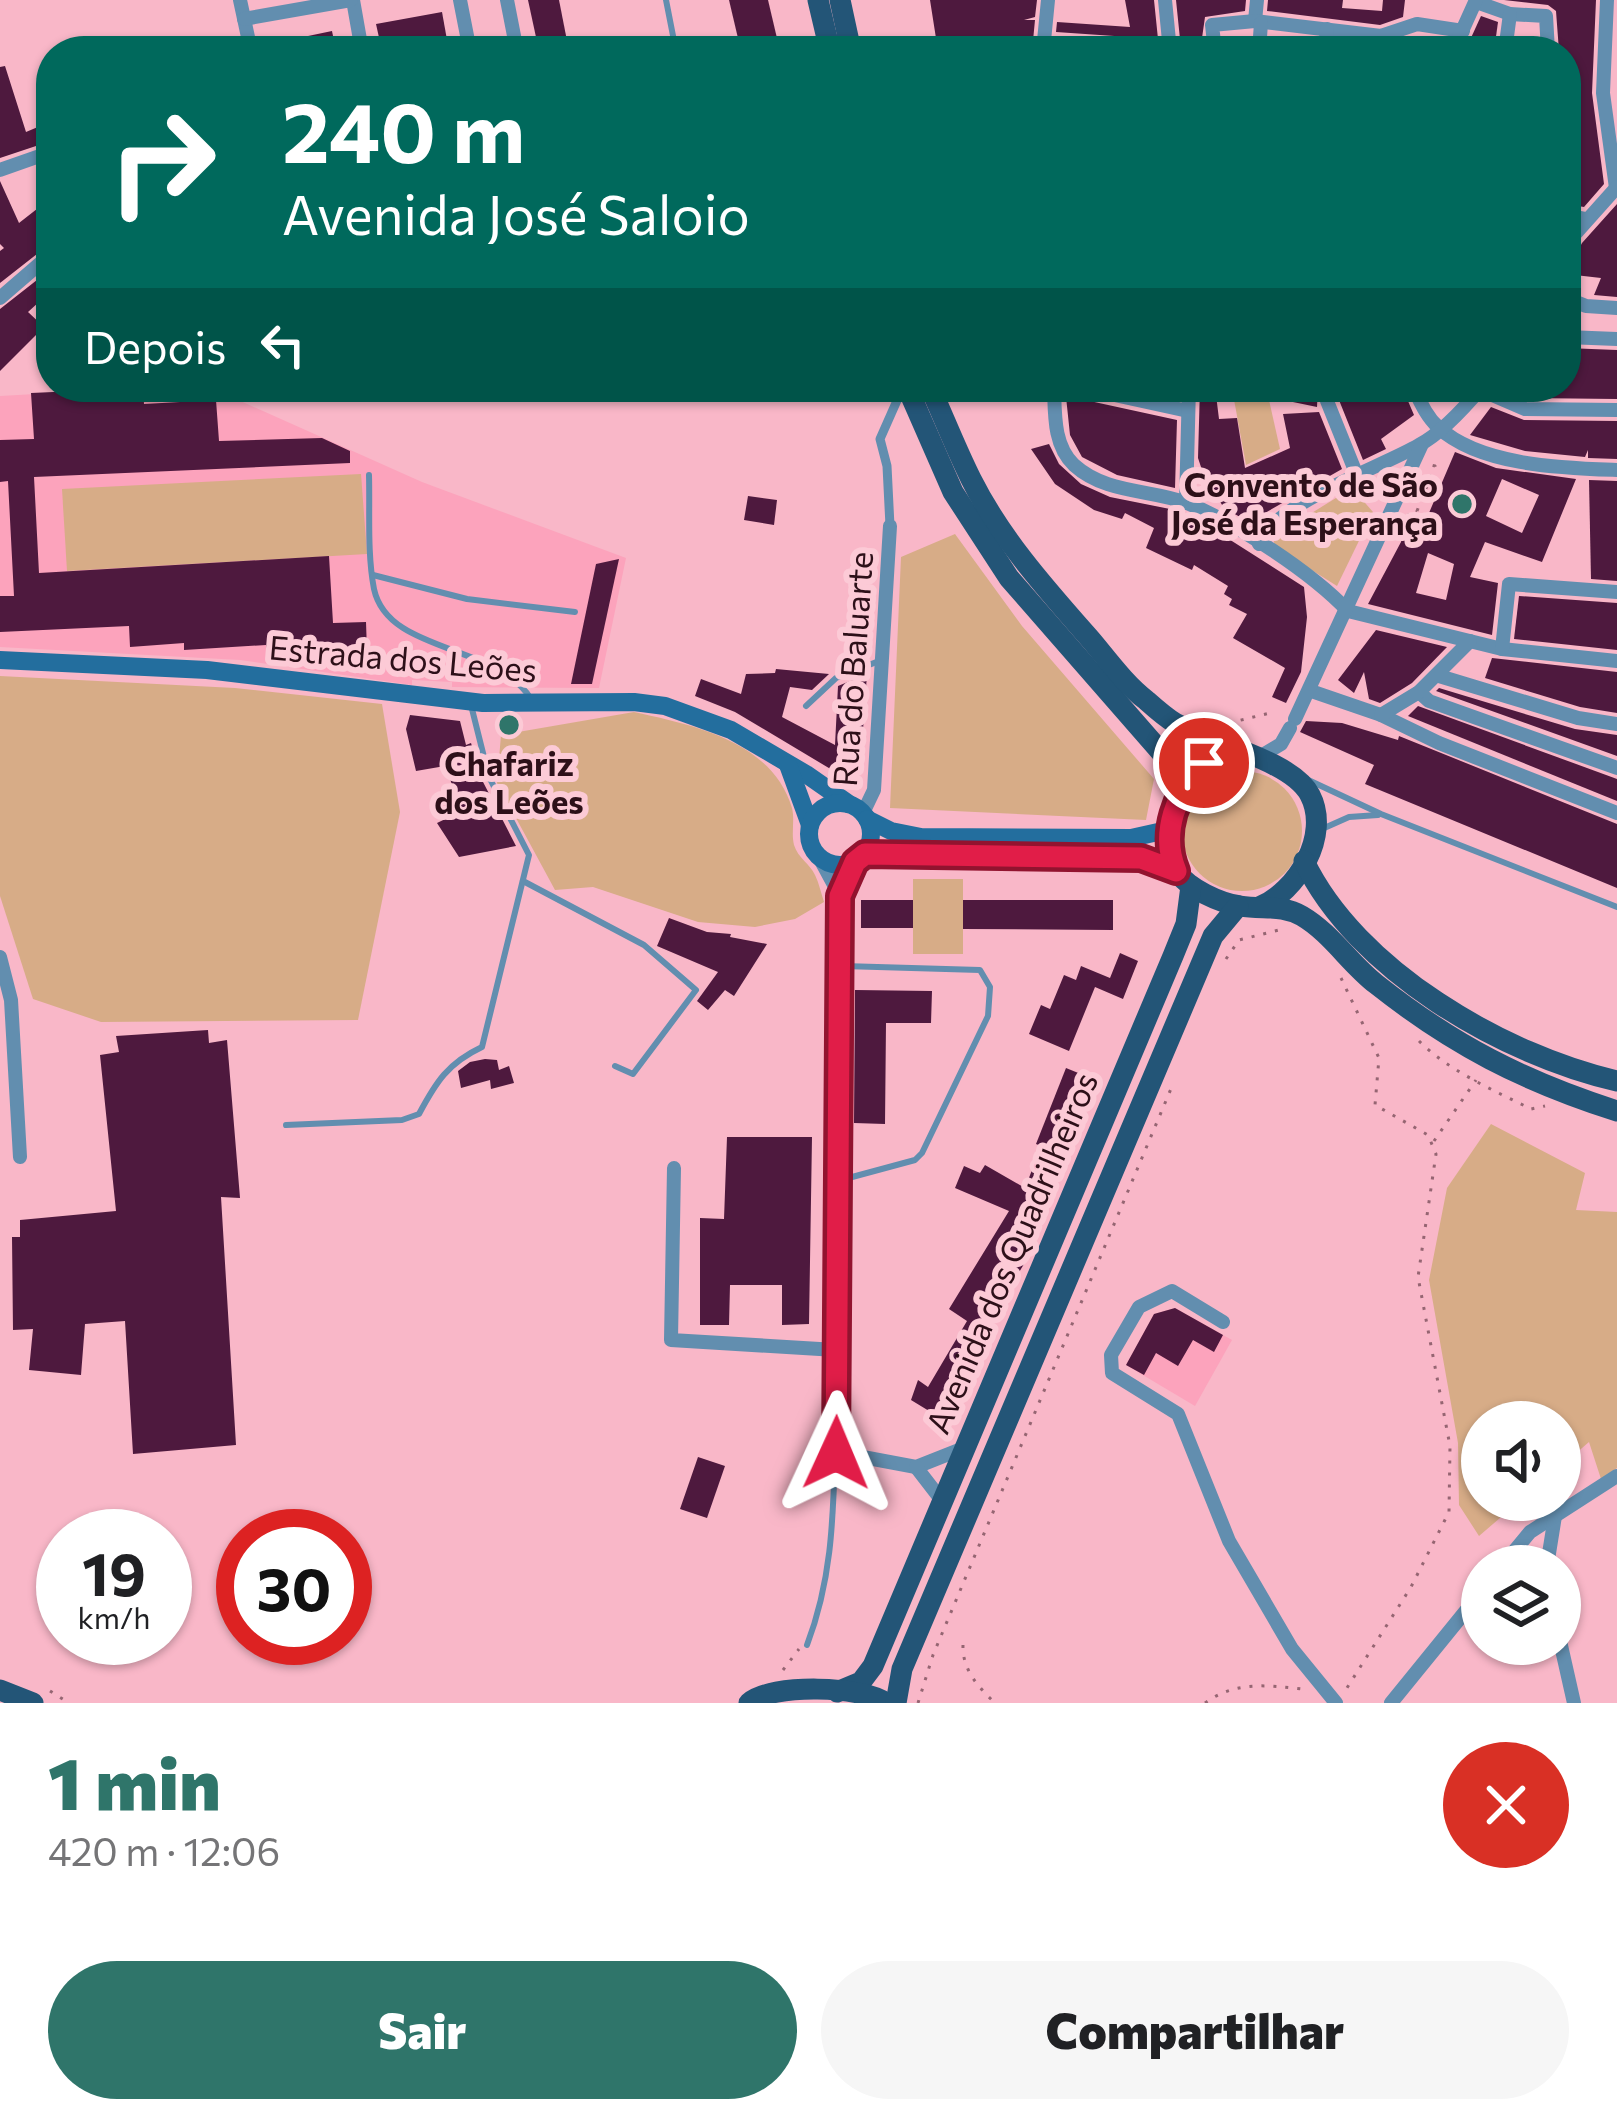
<!DOCTYPE html>
<html lang="pt">
<meta charset="utf-8">
<style>
body{margin:0;font-family:Commissioner,sans-serif;background:#f6f6f6;color:#202124;height:100vh;display:flex;flex-direction:column;font-size:45px;white-space:nowrap}
*{box-sizing:border-box;margin:0}
p{font-size:39px;color:#757577}
.icon{flex:none;width:66px;height:66px;fill:none;stroke:currentColor;stroke-width:2;stroke-linecap:round;stroke-linejoin:round}
.map{position:relative;height:1703px;overflow:hidden}
.sheet{display:flex;flex-direction:column;background:#fff;flex:1}
.sheet>*{flex:none}
.top-card{position:absolute;left:36px;top:36px;width:1545px;height:366px;border-radius:48px;box-shadow:0 3px 9px #0004;background:#00695c;color:#fff;overflow:hidden}
.controls{position:absolute;left:1461px;top:1401px;display:grid;gap:24px}
.controls a{display:grid;place-items:center;width:120px;height:120px;border-radius:50%;background:#fff;box-shadow:0 3px 9px #0004;font-size:60px}
.speed{position:absolute;left:36px;top:1509px;display:flex;gap:24px;font-size:60px;font-weight:700;text-align:center}
.speed>*{display:grid;place-content:center;width:156px;height:156px;border-radius:50%;background:#fff;box-shadow:0 3px 9px #0004;line-height:1}
.speed small{font-size:30px;font-weight:400}
.speed .limit{border:18px solid #d22;background:#fff;color:#111}
.pin{position:absolute;display:grid;place-items:center;width:102px;height:102px;color:#fff;margin:-51px;border:6px solid #fff;border-radius:50%;box-shadow:0 3px 12px #0007}
.me{position:absolute;width:132px;margin:-66px;rotate:1deg;stroke-linejoin:round;filter:drop-shadow(0 0 9px #0008)}
.turn{display:flex;align-items:center;gap:42px;height:252px;padding:0 48px;font-size:54px}
.turn .icon{width:156px;height:156px;stroke-width:2.5}
.turn b{display:block;font-size:84px;line-height:102px}
.then{display:flex;align-items:center;height:114px;padding:0 48px;background:#0003;gap:24px;font-size:45px}
.round{display:grid;place-items:center;flex:none;width:126px;height:126px;border-radius:63px;background:#f6f6f6}
.head{display:flex;align-items:center;justify-content:space-between;height:204px;padding:0 48px}
h1{font-size:72px;font-weight:800;line-height:90px;color:#2f756a}
.cta{display:flex;gap:24px;margin-top:auto;padding:24px 48px}
.cta a{flex:1;height:138px;border-radius:72px;background:#2f756a;color:#fff;font-size:48px;font-weight:800;line-height:138px;text-align:center}
.cta a+a{background:#f6f6f6;color:#202124}
.map>svg:first-child{display:block}
.built{fill:#fca3bc}
.green{fill:#d7ac87}
.building{fill:#4e193e;fill-rule:evenodd}
.lines{fill:none;stroke-linecap:round;stroke-linejoin:round}
.path{stroke:#956572;stroke-width:3;stroke-dasharray:3 9;stroke-linecap:butt}
.service{stroke:#628eaf;stroke-width:6}
.pedestrian{stroke:#628eaf;stroke-width:9}
.minor{stroke:#628eaf;stroke-width:14}
.secondary{stroke:#236e9e;stroke-width:18}
.primary{stroke:#235577;stroke-width:21}
.route-casing{stroke:#92132f;stroke-width:30}
.route{stroke:#e11d48;stroke-width:21}
.poi-dot{fill:#2f756a;stroke:#fccad6;stroke-width:4.5}
.labels{text-anchor:middle;stroke-width:12;stroke-linejoin:round;paint-order:stroke}
.poi-label{font-size:33px;font-weight:bold;fill:#2d1019;stroke:#fccad6;text-anchor:end}
.street-label{font-size:33px;fill:#2d1019;stroke:#fccad6}
</style>
<div class="map">
<svg width="1617" height="1703" viewBox="0 0 1617 1703">
<rect width="100%" height="100%" fill="#f9b7c8"/>
<g class="built">
<polygon points="160,387 209,387 422,482 626,558 599,688 452,687 452,682 412,680 412,685 240,660 0,647 0,396"/>
<polygon points="1175,1308 1232,1340 1195,1406 1126,1365 1154,1314"/>
</g>
<g class="green">
<polygon points="1233,394 1269,400 1280,449 1246,465"/>
<polygon points="361,474 367,554 67,571 62,489"/>
<polygon points="1352,488 1373,512 1337,586 1275,547 1273,537"/>
<polygon points="955,534 1022,626 1154,779 1146,820 890,808 901,557"/>
<polygon points="0,676 235,688 382,704 400,812 358,1020 101,1022 33,999 0,896"/>
<path d="M634 712C693 725 772 741 792 808 795 820 791 833 794 845 798 858 810 864 815 875 819 883 821 893 824 902L795 919 755 927 698 922 593 887 555 890 497 783 501 735Z"/>
<circle cx="1242" cy="831" r="60"/>
<rect x="913" y="879" width="50" height="75"/>
<polygon points="1491,1124 1585,1173 1576,1210 1617,1212 1617,1468 1601,1479 1589,1442 1560,1467 1560,1422 1482,1422 1482,1500 1521,1500 1479,1536 1459,1505 1458,1443 1429,1280 1447,1188"/>
</g>
<g class="building">
<polygon points="528,0 559,0 569,51 539,51"/>
<polygon points="729,0 768,0 780,51 741,51"/>
<polygon points="930,0 1037,0 1035,17 1024,20 1035,20 1032,51 938,51"/>
<polygon points="1125,0 1154,0 1158,39 1056,32 1057,22 1130,27"/>
<polygon points="1176,0 1246,0 1245,11 1205,17 1202,38 1180,39"/>
<polygon points="1268,0 1343,0 1342,8 1382,11 1383,0 1405,0 1403,17 1380,25 1267,11"/>
<polygon points="1504,0 1596,0 1592,93 1604,184 1584,207 1566,204 1566,51 1559,51 1556,11 1548,5"/>
<polygon points="442,12 449,51 382,51 376,24"/>
<polygon points="1481,16 1498,22 1494,51 1465,51"/>
<polygon points="332,31 336,51 266,51 265,45"/>
<polygon points="5,66 26,132 45,124 51,141 0,158 0,67"/>
<polygon points="0,181 19,223 51,198 51,243 0,283 0,251 4,248 0,244"/>
<polygon points="1617,204 1617,297 1594,295 1601,278 1566,274 1582,243"/>
<polygon points="51,269 51,291 28,312 44,327 0,371 0,309"/>
<polygon points="1566,348 1617,350 1617,399 1527,398 1503,387 1566,387"/>
<polygon points="1065,387 1076,398 1177,420 1175,488 1117,475 1082,457 1070,435"/>
<polygon points="1200,387 1215,387 1219,419 1237,418 1245,468 1290,448 1283,414 1319,412 1342,469 1249,522 1224,508 1204,476 1198,458"/>
<polygon points="1251,387 1318,387 1317,407 1250,393"/>
<polygon points="1340,387 1359,387 1361,393 1373,387 1402,387 1414,415 1381,439 1386,449 1363,460 1339,400"/>
<polygon points="143,388 144,404 216,400 219,441 322,438 350,451 350,463 34,477 39,573 329,556 333,623 366,622 367,651 267,657 266,645 184,650 184,643 130,647 129,626 0,632 0,596 14,596 8,481 0,482 0,440 34,439 31,393"/>
<polygon points="1491,407 1524,420 1617,421 1617,459 1588,458 1588,450 1585,457 1525,451 1470,435"/>
<polygon points="1049,444 1059,464 1081,484 1110,497 1170,509 1202,522 1304,587 1307,617 1301,672 1286,703 1272,697 1285,668 1233,638 1247,614 1229,605 1232,599 1224,594 1228,586 1194,565 1192,570 1146,548 1154,528 1125,513 1122,519 1094,510 1055,484 1031,449"/>
<path d="M1455 452 1496 468 1576 479 1542 562 1485 542 1470 577 1498 583 1492 635 1368 604 1401 542 1408 513 1426 520ZM1502 479 1539 495 1522 533 1486 516ZM1428 553 1454 564 1446 600 1416 593Z"/>
<polygon points="1589,480 1617,481 1617,581 1591,579"/>
<polygon points="748,496 777,500 774,525 744,520"/>
<polygon points="619,559 592,684 571,684 596,564"/>
<polygon points="1519,596 1617,603 1617,650 1514,639"/>
<polygon points="1376,630 1447,647 1412,683 1380,703 1369,699 1364,672 1354,693 1338,680"/>
<polygon points="1492,658 1617,672 1617,713 1580,707 1485,678"/>
<polygon points="776,669 829,674 812,690 790,687 782,717 835,745 838,686 867,674 859,786 735,712 695,696 701,679 741,694 746,674 775,673"/>
<polygon points="1439,688 1575,729 1617,735 1617,756 1436,691"/>
<polygon points="1418,706 1617,779 1617,801 1408,716"/>
<polygon points="410,715 460,721 466,745 471,743 482,780 516,846 459,857 437,823 462,811 445,766 416,771 406,729"/>
<polygon points="1306,721 1342,723 1398,740 1399,736 1617,824 1617,888 1365,784 1374,765 1300,732"/>
<rect x="861" y="900" width="52" height="28"/>
<polygon points="963,900 1113,900 1113,930 963,929"/>
<polygon points="669,918 707,932 731,934 730,937 767,944 734,996 725,990 708,1010 697,1001 718,972 657,946"/>
<polygon points="1120,953 1138,961 1123,999 1095,987 1069,1051 1029,1034 1041,1005 1050,1009 1064,975 1076,980 1081,966 1110,978"/>
<polygon points="855,990 932,991 931,1023 886,1023 885,1124 854,1123"/>
<polygon points="208,1030 209,1043 227,1040 240,1198 221,1197 236,1445 133,1454 125,1321 85,1324 81,1375 29,1370 33,1329 13,1330 12,1237 20,1237 20,1220 116,1211 100,1055 119,1052 116,1036"/>
<polygon points="485,1059 497,1060 499,1070 509,1066 514,1083 491,1089 490,1080 461,1088 458,1071 470,1062"/>
<polygon points="1066,1068 1098,1081 1068,1157 1036,1144"/>
<polygon points="727,1137 812,1137 809,1324 782,1325 782,1285 730,1285 729,1325 700,1325 700,1218 724,1219"/>
<polygon points="985,1165 1025,1188 1032,1170 1057,1181 1031,1244 1033,1249 934,1414 911,1400 918,1380 928,1387 967,1321 949,1309 1009,1211 955,1188 964,1166 980,1173"/>
<polygon points="1175,1308 1223,1335 1214,1352 1193,1340 1178,1366 1156,1353 1144,1375 1126,1365 1154,1314"/>
<polygon points="698,1457 725,1466 707,1518 680,1509"/>
</g>
<g class="lines">
<g class="path">
<polyline points="1428,516 1417,511 1435,466 1431,465"/>
<polyline points="1229,723 1274,712"/>
<polyline points="1226,959 1239,940 1283,929"/>
<polyline points="1341,978 1379,1058 1375,1105 1428,1135 1436,1154 1418,1277 1450,1446 1449,1512 1411,1587 1345,1691"/>
<path d="M1419 1041C1449 1071 1493 1090 1531 1109L1545 1106"/>
<polyline points="1434,1141 1476,1080"/>
<path d="M963 1645C962 1669 978 1687 995 1703"/>
<polyline points="783,1670 799,1649"/>
<polyline points="50,1691 69,1703"/>
<polyline points="918,1703 933,1655 1173,1084"/>
<path d="M1205 1703C1235 1681 1267 1685 1302 1689"/>
</g>
<g class="service">
<polyline points="666,0 676,51"/>
<path d="M369 475C370 512 367 553 374 589 388 654 497 643 531 699"/>
<polyline points="373,575 467,599 575,612"/>
<polyline points="806,706 836,678 879,661"/>
<polyline points="1304,778 1381,814 1617,907"/>
<polyline points="1322,829 1349,817 1378,815"/>
<polyline points="523,881 644,945 696,990 633,1074 615,1066"/>
<path d="M286 1125 402 1120 419 1114C436 1082 448 1063 482 1047L529 855 489 777 471 705"/>
<polyline points="841,1180 915,1160 922,1153 988,1016 990,987 980,970 843,966"/>
<path d="M807 1645C831 1582 833 1523 835 1456"/>
</g>
<polyline class="pedestrian" points="890,526 887,466 880,439 903,387"/>
<g class="minor">
<polyline points="240,0 251,51"/>
<polyline points="353,0 362,51"/>
<polyline points="460,0 470,51"/>
<polyline points="507,0 517,51"/>
<polyline points="1165,0 1170,51"/>
<polyline points="1607,0 1603,93 1616,188"/>
<polyline points="1476,2 1510,14 1546,16 1548,51"/>
<polyline points="244,19 351,0"/>
<polyline points="1255,21 1257,0"/>
<polyline points="1045,43 1170,51 1215,49"/>
<polyline points="1043,51 1048,0"/>
<polyline points="1215,51 1212,25 1255,21 1381,36 1417,24 1463,31"/>
<polyline points="1259,51 1261,23"/>
<polyline points="1325,51 1327,29"/>
<polyline points="1453,51 1476,0"/>
<polyline points="1505,51 1510,14"/>
<polyline points="0,170 51,152"/>
<polyline points="1566,215 1586,219"/>
<polyline points="1566,244 1617,187"/>
<polyline points="0,298 51,254"/>
<polyline points="1566,298 1586,306 1617,308"/>
<polyline points="1566,337 1617,339"/>
<path d="M1054 387C1055 413 1053 445 1074 465 1106 494 1150 489 1187 503 1236 523 1311 572 1348 611"/>
<polyline points="1078,387 1188,411"/>
<polyline points="1329,387 1327,401 1356,473"/>
<path d="M1413 387C1420 401 1426 416 1438 427 1480 466 1563 468 1617 470"/>
<polyline points="1481,390 1525,409 1617,410"/>
<polyline points="1186,503 1189,387"/>
<path d="M1259 544C1275 503 1382 467 1419 445 1442 433 1466 406 1482 387"/>
<polyline points="1348,611 1502,649 1617,661"/>
<polyline points="1502,649 1509,584 1617,592"/>
<polyline points="1439,676 1578,718 1617,724"/>
<polyline points="1311,691 1381,715 1439,743 1617,813"/>
<polyline points="1419,692 1429,701 1617,768"/>
<polyline points="1381,715 1419,692 1470,641"/>
<polyline points="1295,719 1422,444"/>
<polyline points="1256,759 1281,744 1290,728"/>
<polyline points="863,813 874,790 890,526"/>
<polyline points="820,859 840,896"/>
<polyline points="855,862 840,896 836,1452 916,1467 964,1448"/>
<polyline points="0,957 11,1000 20,1157"/>
<polyline points="674,1168 671,1340 836,1350"/>
<polyline points="1223,1322 1172,1291 1139,1307 1111,1355 1112,1373 1178,1414 1229,1541 1292,1649 1336,1703"/>
<polyline points="916,1467 943,1502"/>
<polyline points="1502,1566 1530,1532 1617,1476"/>
<polyline points="1547,1566 1555,1516"/>
<polyline points="1560,1641 1574,1703"/>
<polyline points="1391,1703 1482,1591"/>
</g>
<g class="secondary">
<polyline points="0,660 207,670 483,703 634,702 665,706 731,730 806,774 849,804"/>
<polyline points="788,765 810,825"/>
<circle cx="840" cy="834" r="31"/>
<polyline points="867,819 891,831 921,837 1131,838 1167,830"/>
<polyline points="864,854 1141,858 1176,871"/>
</g>
<g class="primary">
<polyline points="818,0 830,51"/>
<polyline points="840,0 851,51"/>
<polyline points="907,387 953,492 1009,578 1167,759 1182,795"/>
<path d="M930 387C944 418 956 449 971 479 1001 539 1047 590 1091 640 1108 660 1125 684 1146 700 1155 708 1165 717 1175 723 1210 743 1292 760 1310 795 1331 835 1297 892 1259 907"/>
<path d="M1245 755C1220 755 1197 761 1186 787 1174 814 1156 844 1177 872 1189 889 1220 903 1240 906 1263 910 1281 904 1302 916 1331 933 1350 964 1376 984 1453 1045 1523 1081 1617 1111"/>
<path d="M1304 861C1356 970 1503 1055 1617 1081"/>
<polyline points="0,1690 33,1703"/>
<polyline points="837,1692 861,1682 873,1666 1173,956 1186,924 1191,886"/>
<path d="M749 1703C771 1683 864 1686 886 1703"/>
<polyline points="896,1703 902,1669 1213,936 1238,906"/>
</g>
</g>
<g class="lines">
<g class="route-casing">
<path id="route" d="M836 1453 840 896 855 862 865 854 1141 858 1176 871C1160 833 1176 792 1204 763"/>
</g>
<use href="#route" class="route"/>
</g>
<g class="poi-dot">
<circle cx="1462" cy="504" r="12"/>
<circle cx="509" cy="725" r="12"/>
</g>
<g class="labels">
<g class="poi-label">
<text x="1438" y="497">Convento de São<tspan x="1438" dy="38">José da Esperança</tspan></text>
<text x="509" y="776" text-anchor="middle">Chafariz<tspan x="509" dy="38">dos Leões</tspan></text>
</g>
<g class="street-label">
<text transform="translate(403 659) rotate(5)" y="12">Estrada dos Leões</text>
<text transform="translate(853 669) rotate(-86)" y="12">Rua do Baluarte</text>
<text transform="translate(1012 1253) rotate(-67)" y="12">Avenida dos Quadrilheiros</text>
</g>
</g>
</svg>
<div class="controls">
<a><svg class="icon" aria-label="sound" viewBox="0 0 24 24"><path d="M4 9h4l5-4v14l-5-4H4zM17 9q2 3 0 6"/></svg></a>
<a><svg class="icon" aria-label="layers" viewBox="0 0 24 24"><path d="M12 4l9 5-9 5-9-5zM3 14l9 5 9-5"/></svg></a>
</div>
<div class="speed"><div>19<small>km/h</small></div><div class="limit">30</div></div>
<div class="pin" style="left:1204px;top:763px;background:#d93025"><svg class="icon" aria-label="arrive" viewBox="0 0 24 24"><path d="M6 21V4h12l-3 4 3 4H6"/></svg></div>
<svg class="me" style="left:836px;top:1453px" viewBox="-20 -20 40 40"><path d="M0-17L14 15 0 8-14 15z" fill="#e11d48" stroke="#fff" stroke-width="4"/></svg>
<div class="top-card">
<div class="turn"><svg class="icon" aria-label="right" viewBox="0 0 24 24"><path d="M7 20v-9h11M14 6l5 5-5 5"/></svg><div><b>240 m</b>Avenida José Saloio</div></div>
<div class="then">Depois<svg class="icon" aria-label="left" viewBox="0 0 24 24"><path d="M17 20v-9H6M10 6l-5 5 5 5"/></svg></div>
</div>
</div>
<section class="sheet">
<div class="head"><div><h1>1 min</h1><p>420 m · 12:06</p></div><a class="round" style="background:#d93025;color:#fff"><svg class="icon" aria-label="close" viewBox="0 0 24 24"><path d="M6 6l12 12M18 6L6 18"/></svg></a></div>
<div class="cta"><a>Sair</a><a>Compartilhar</a></div>
</section>
